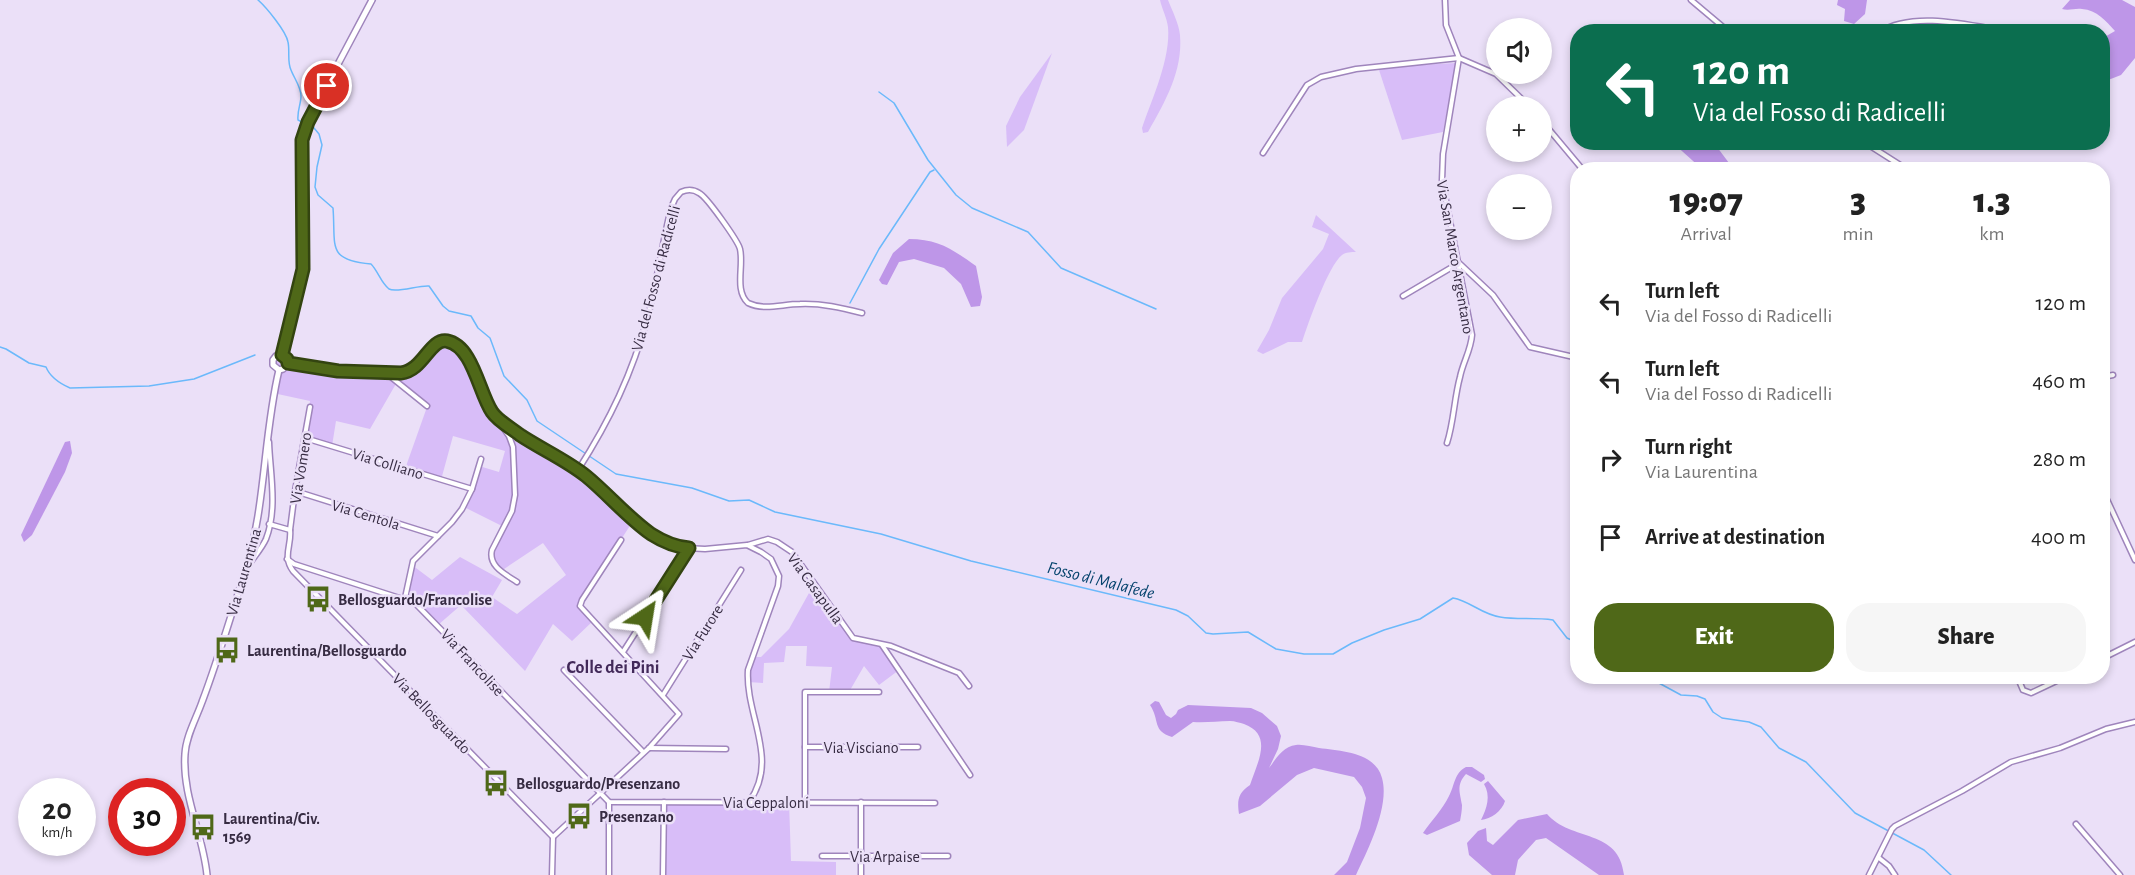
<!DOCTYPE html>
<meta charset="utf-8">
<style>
body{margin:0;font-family:"Alegreya Sans",sans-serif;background:#f6f6f6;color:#222;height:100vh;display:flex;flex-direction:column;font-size:22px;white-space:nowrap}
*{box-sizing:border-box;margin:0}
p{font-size:20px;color:#767676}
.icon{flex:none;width:33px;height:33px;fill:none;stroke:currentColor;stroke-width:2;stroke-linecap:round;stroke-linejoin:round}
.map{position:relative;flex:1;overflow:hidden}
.panel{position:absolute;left:1570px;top:162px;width:540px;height:522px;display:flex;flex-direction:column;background:#fff;border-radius:24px;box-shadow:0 3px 9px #0003}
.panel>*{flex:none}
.banner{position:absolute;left:1570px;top:24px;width:540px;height:126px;border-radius:24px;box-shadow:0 3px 9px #0003;background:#0b6e4f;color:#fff;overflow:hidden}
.tools{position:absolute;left:1486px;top:18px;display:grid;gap:12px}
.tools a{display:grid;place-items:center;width:66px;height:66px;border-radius:50%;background:#fff;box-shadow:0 3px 9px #0003;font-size:30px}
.speed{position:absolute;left:18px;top:778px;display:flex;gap:12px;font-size:30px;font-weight:700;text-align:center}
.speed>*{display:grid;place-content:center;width:78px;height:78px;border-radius:50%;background:#fff;box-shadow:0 3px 9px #0003;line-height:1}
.speed small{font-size:15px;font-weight:400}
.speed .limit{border:9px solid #d22;background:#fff;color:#111}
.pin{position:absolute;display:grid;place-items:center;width:51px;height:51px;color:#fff;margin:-26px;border:3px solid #fff;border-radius:50%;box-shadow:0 2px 6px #0007}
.me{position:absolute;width:66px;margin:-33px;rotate:33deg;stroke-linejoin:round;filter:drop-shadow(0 0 4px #0008)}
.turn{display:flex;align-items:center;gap:21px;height:126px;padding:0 24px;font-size:27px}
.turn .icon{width:78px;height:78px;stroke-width:2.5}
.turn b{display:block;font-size:42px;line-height:51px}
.eta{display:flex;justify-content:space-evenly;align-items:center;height:102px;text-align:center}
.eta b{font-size:36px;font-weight:800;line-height:42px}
.cta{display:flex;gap:12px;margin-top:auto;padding:12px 24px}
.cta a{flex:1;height:69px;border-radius:24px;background:#4f6818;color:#fff;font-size:24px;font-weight:800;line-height:69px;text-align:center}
.cta a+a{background:#f6f6f6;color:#222}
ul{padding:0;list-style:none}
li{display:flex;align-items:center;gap:18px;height:78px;padding:0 24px}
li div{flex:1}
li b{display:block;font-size:22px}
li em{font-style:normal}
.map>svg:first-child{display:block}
.green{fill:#d8bdf8}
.forest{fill:#be96e8}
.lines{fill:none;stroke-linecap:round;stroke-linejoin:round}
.stream{stroke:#6bb9fb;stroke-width:1.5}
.minor-casing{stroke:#9f85bc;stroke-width:7}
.secondary-casing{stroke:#9f85bc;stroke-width:8}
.minor{stroke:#fff;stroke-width:4}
.secondary{stroke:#fff;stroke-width:5}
.route-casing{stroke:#334410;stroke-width:15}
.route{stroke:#4f6818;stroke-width:10}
.labels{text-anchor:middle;stroke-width:5;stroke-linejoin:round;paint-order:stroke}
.street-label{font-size:16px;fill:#372c43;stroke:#ebe0f8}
.poi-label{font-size:16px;font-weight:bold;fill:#372c43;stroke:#ebe0f8;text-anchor:start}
.water-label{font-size:18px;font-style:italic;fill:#05436d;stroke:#ebe0f8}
.neighbourhood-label{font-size:18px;font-weight:bold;fill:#422959;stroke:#ebe0f8}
</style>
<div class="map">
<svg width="2135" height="875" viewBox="0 0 2135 875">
<rect width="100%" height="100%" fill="#ebe0f8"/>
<g class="green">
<path d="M1160 0H1168C1172 10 1179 24 1180 35 1183 71 1165 102 1148 132L1143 133 1142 128C1152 99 1171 58 1168 27 1167 18 1162 9 1160 0Z"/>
<polygon points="1052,53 1024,130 1007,147 1006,126 1020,97"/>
<polygon points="1456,63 1443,132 1402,140 1378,67"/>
<path d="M1316 215 1356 252C1351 252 1346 252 1342 255 1328 266 1308 324 1302 342H1288L1263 354 1257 351 1269 330 1282 298 1323 249 1329 234 1312 227Z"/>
<path d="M447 341 458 347 465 355 493 413 517 433 578 470 633 521 582 600 580 605 593 621 572 641 553 624 525 671 461 605 438 625 415 603 405 598 412 565 432 580 460 557 502 580 492 597 517 614 566 575 543 543 501 571C485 555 495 544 504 527L464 507 479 466 499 472 505 451 453 436 441 480 405 469 427 407 397 382 370 429 336 421 332 446 305 438 310 401 273 393 278 370 272 363 276 356 285 357 288 363 411 374 435 345Z"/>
<polygon points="814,584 853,638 882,644 899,670 879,685 864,666 849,692 829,692 832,667 806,666 807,646 786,646 784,662 764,663 763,683 748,682 748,675 752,657 761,657 789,629"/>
<polygon points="789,801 791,861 836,862 836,875 663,875 664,802"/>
</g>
<g class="forest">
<polygon points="1838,0 1867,0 1865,14 1854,24 1844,21 1845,9 1837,5"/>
<path d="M2070 0H2122L2135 7V58L2121 75 2103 82V38L2115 31C2106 21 2097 10 2082 9 2075 8 2069 11 2062 9Z"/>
<polygon points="1673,143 1714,143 1729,163 1729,169 1702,169"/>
<path d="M909 239C938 239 952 249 976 266L982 297 980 306 971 307 961 284 944 268 914 259 899 262 887 285 882 284 879 280 893 253Z"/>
<polygon points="70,441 72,453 65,472 32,535 24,542 21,535 65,442"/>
<path d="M1155 701 1159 702 1166 715 1171 718 1176 714 1178 710 1188 705 1251 708 1262 713 1277 726 1281 736 1278 749 1269 768C1276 759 1283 746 1296 745 1303 744 1312 747 1319 748 1341 751 1375 752 1382 778 1390 806 1368 850 1356 875H1334L1347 862 1360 828 1366 798 1362 787 1354 777 1314 768 1297 775 1260 806 1239 814C1237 800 1238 793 1250 785 1257 763 1274 735 1244 724 1240 723 1235 721 1230 721 1217 721 1206 723 1193 722L1172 737C1152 731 1160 720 1150 705Z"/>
<path d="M1466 767H1472L1484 775 1485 779 1481 782 1466 774C1456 785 1460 792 1462 805 1462 810 1461 816 1460 821L1427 835 1423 833C1431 821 1443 809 1449 796 1455 785 1454 773 1466 767Z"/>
<path d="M1488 781 1505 801C1502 811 1491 819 1481 820 1487 808 1491 796 1484 784Z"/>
<path d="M1547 814C1571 842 1619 828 1624 875H1599L1546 838 1536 840 1518 860 1515 875H1492L1469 855 1467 843 1478 831 1486 828 1487 841 1493 845 1518 820Z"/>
</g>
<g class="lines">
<g class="stream">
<path d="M258 0C266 7 286 31 288 42 290 51 287 62 291 70 294 78 301 87 301 96 301 104 297 111 298 120L314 128 319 134 322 145 317 167 315 187 318 195 333 208C336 246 326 260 371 264 378 271 381 283 389 289 397 293 419 285 429 286L443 306 449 311 471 316 478 328 490 338 504 376 527 400 537 421 616 474 692 488 729 501 749 500 775 512 881 534 971 561 1176 610 1188 616 1206 633 1213 634 1248 632 1276 649 1304 654H1333L1352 643 1384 630 1420 619 1453 598C1470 601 1481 614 1500 617 1517 620 1535 617 1553 620L1567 638 1578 643"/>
<polyline points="879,92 894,103 928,160 956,195 972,208 1028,232 1061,268 1156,309"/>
<polyline points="850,303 879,249 930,172 934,170"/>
<path d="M0 347 6 349 29 363 46 367C50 377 61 384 70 388L149 386 194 379 255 355"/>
<polyline points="1646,676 1681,695 1697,696 1705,699 1713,712 1722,718 1749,722 1761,727 1779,748 1806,762 1855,813 1924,850 1951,875"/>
</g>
<g class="minor-casing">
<g id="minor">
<path d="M1445 0 1446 25 1459 58 1443 154 1442 180 1472 335C1471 350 1463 362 1460 377 1454 399 1454 421 1447 443"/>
<polyline points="1691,0 1729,32"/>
<path d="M1880 32C1914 10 1972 26 2010 32"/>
<polyline points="1542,121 1583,170"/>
<polyline points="1864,142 1908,170"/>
<polyline points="1263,153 1307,85 1321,77 1356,69 1459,58 1496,74 1529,106"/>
<polyline points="1403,296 1459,263 1493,295 1530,347 1578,358"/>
<path d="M287 363 345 372 405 373 419 365 437 343 445 341 456 345 469 360 493 413 521 435 585 475 633 521 651 534 668 543 686 548 705 549 747 545 761 552 771 559 779 576 778 586 748 670C745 716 780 759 749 802"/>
<polyline points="386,373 427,406"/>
<polyline points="2103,377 2113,375"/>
<path d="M497 419 509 436 513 447 515 495 512 511 492 550C488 566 505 574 517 582"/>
<polyline points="305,438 472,489"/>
<path d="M578 470C610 420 632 374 648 316 657 281 662 244 671 208L675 199 681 192C688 189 693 189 699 193 707 197 738 241 740 249 744 266 734 290 748 303 765 311 782 304 800 304 821 303 842 308 862 313"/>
<polyline points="295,491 438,536"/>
<polyline points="2103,491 2135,560"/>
<path d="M269 524 290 530C292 545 282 556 293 571L553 837 552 875"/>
<polyline points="290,530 295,491 310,407"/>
<polyline points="748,545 768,539 777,542 792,552 853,638 891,646 959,673 969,686"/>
<polyline points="287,559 294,564 415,603 609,802 935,803"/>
<path d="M248 566C254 557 262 548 266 539 278 508 270 473 269 442"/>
<polyline points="405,598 413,561 452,522 462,509 472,489 481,459"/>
<polyline points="882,645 970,775"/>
<polyline points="623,652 689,549"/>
<polyline points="2103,658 2135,642"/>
<polyline points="564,670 643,752"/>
<polyline points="2017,676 2023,690 2031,693 2067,676"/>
<polyline points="663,695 741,570"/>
<polyline points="805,747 918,747"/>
<polyline points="649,748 726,749"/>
<polyline points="805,801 805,692 879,692"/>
<polyline points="609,802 609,875"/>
<polyline points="2076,824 2120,875"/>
<polyline points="553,837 649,748 679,714 580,606 582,600 621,540"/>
<polyline points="822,856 948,856"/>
<polyline points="1879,858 1889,866 1895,875"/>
<polyline points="663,875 664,802"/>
<polyline points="861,875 861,802"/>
<polyline points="1869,875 1892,829 1895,826 1962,791 2011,762 2060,748 2106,729 2135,722"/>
</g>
</g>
<g class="secondary-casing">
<g id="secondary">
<path d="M282 355C287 326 300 299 303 270 308 220 290 162 311 115L372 0"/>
<polyline points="279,370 273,365 273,360 276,356 282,355"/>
<polyline points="279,370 283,369 287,363 287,359 282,355"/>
<path d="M207 875C203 834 182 796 185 754 186 736 196 719 202 702 218 660 231 615 245 572 266 506 263 437 279 370"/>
</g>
</g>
<use href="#minor" class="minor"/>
<use href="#secondary" class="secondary"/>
</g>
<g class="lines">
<g class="route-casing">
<path id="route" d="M327 86 308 122 302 140 303 269 282 355 287 359 288 363 338 371 401 373C423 371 430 338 447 341 473 346 479 393 492 412 498 421 511 428 520 435 541 449 566 460 586 476 608 494 627 517 651 534 662 541 675 547 689 548L645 617"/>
</g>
<use href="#route" class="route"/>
</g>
<defs>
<g id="bus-bare" transform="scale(2.07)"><path d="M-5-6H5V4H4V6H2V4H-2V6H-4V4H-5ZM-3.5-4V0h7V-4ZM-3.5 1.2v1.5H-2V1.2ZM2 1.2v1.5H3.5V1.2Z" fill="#4f6818" stroke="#ebe0f8" stroke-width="2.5" paint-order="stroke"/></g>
</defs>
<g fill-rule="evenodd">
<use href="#bus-bare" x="318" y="599"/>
<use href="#bus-bare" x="227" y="650"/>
<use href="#bus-bare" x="496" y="783"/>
<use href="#bus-bare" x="579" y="816"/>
<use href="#bus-bare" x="203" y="827"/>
</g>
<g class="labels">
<g class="street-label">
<text transform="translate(1456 257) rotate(80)" y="6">Via San Marco Argentano</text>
<text transform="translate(655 278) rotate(-75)" y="6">Via del Fosso di Radicelli</text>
<text transform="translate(388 463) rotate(17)" y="6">Via Colliano</text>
<text transform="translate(300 468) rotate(-81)" y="6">Via Vomero</text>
<text transform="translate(366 514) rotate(17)" y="6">Via Centola</text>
<text transform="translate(243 572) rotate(-74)" y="6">Via Laurentina</text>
<text transform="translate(816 588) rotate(54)" y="6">Via Casapulla</text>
<text transform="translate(702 632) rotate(-58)" y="6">Via Furore</text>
<text transform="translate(473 662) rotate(47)" y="6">Via Francolise</text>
<text transform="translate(432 713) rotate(46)" y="6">Via Bellosguardo</text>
<text x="861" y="753">Via Visciano</text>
<text x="766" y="808">Via Ceppaloni</text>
<text x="885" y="862">Via Arpaise</text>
</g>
<g class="poi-label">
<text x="338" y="605">Bellosguardo/Francolise</text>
<text x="247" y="656">Laurentina/Bellosguardo</text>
<text x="516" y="789">Bellosguardo/Presenzano</text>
<text x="599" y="822">Presenzano</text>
<text x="223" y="824">Laurentina/Civ.<tspan x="223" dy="18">1569</tspan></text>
</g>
<g class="water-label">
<text transform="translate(1101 580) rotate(14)" y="6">Fosso di Malafede</text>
</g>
<g class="neighbourhood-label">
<text x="613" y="673">Colle dei Pini</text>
</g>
</g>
</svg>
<div class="tools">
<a><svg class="icon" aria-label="sound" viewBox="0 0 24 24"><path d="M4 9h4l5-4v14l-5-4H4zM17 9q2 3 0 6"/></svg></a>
<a>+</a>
<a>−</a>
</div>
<div class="speed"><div>20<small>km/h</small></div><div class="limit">30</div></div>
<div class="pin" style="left:327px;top:86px;background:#d93025"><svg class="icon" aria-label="arrive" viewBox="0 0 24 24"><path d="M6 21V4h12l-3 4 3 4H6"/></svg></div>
<svg class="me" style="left:645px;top:617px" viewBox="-20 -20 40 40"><path d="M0-17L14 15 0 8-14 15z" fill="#4f6818" stroke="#fff" stroke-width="4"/></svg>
<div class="banner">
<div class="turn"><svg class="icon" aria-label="left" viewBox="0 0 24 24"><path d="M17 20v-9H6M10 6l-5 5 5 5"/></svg><div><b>120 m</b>Via del Fosso di Radicelli</div></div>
</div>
<section class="panel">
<div class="eta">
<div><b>19:07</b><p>Arrival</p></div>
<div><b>3</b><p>min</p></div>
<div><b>1.3</b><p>km</p></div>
</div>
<ul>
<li><svg class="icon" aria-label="left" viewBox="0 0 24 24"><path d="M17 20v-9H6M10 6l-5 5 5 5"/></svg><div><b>Turn left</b><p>Via del Fosso di Radicelli</p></div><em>120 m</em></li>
<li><svg class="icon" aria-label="left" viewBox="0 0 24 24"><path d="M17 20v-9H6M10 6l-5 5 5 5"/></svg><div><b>Turn left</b><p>Via del Fosso di Radicelli</p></div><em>460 m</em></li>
<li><svg class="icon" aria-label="right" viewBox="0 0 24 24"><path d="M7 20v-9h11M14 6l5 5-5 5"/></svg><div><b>Turn right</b><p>Via Laurentina</p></div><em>280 m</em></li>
<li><svg class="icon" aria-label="arrive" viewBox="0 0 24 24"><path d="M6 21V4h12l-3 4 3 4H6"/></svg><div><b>Arrive at destination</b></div><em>400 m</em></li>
</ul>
<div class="cta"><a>Exit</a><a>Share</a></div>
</section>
</div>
